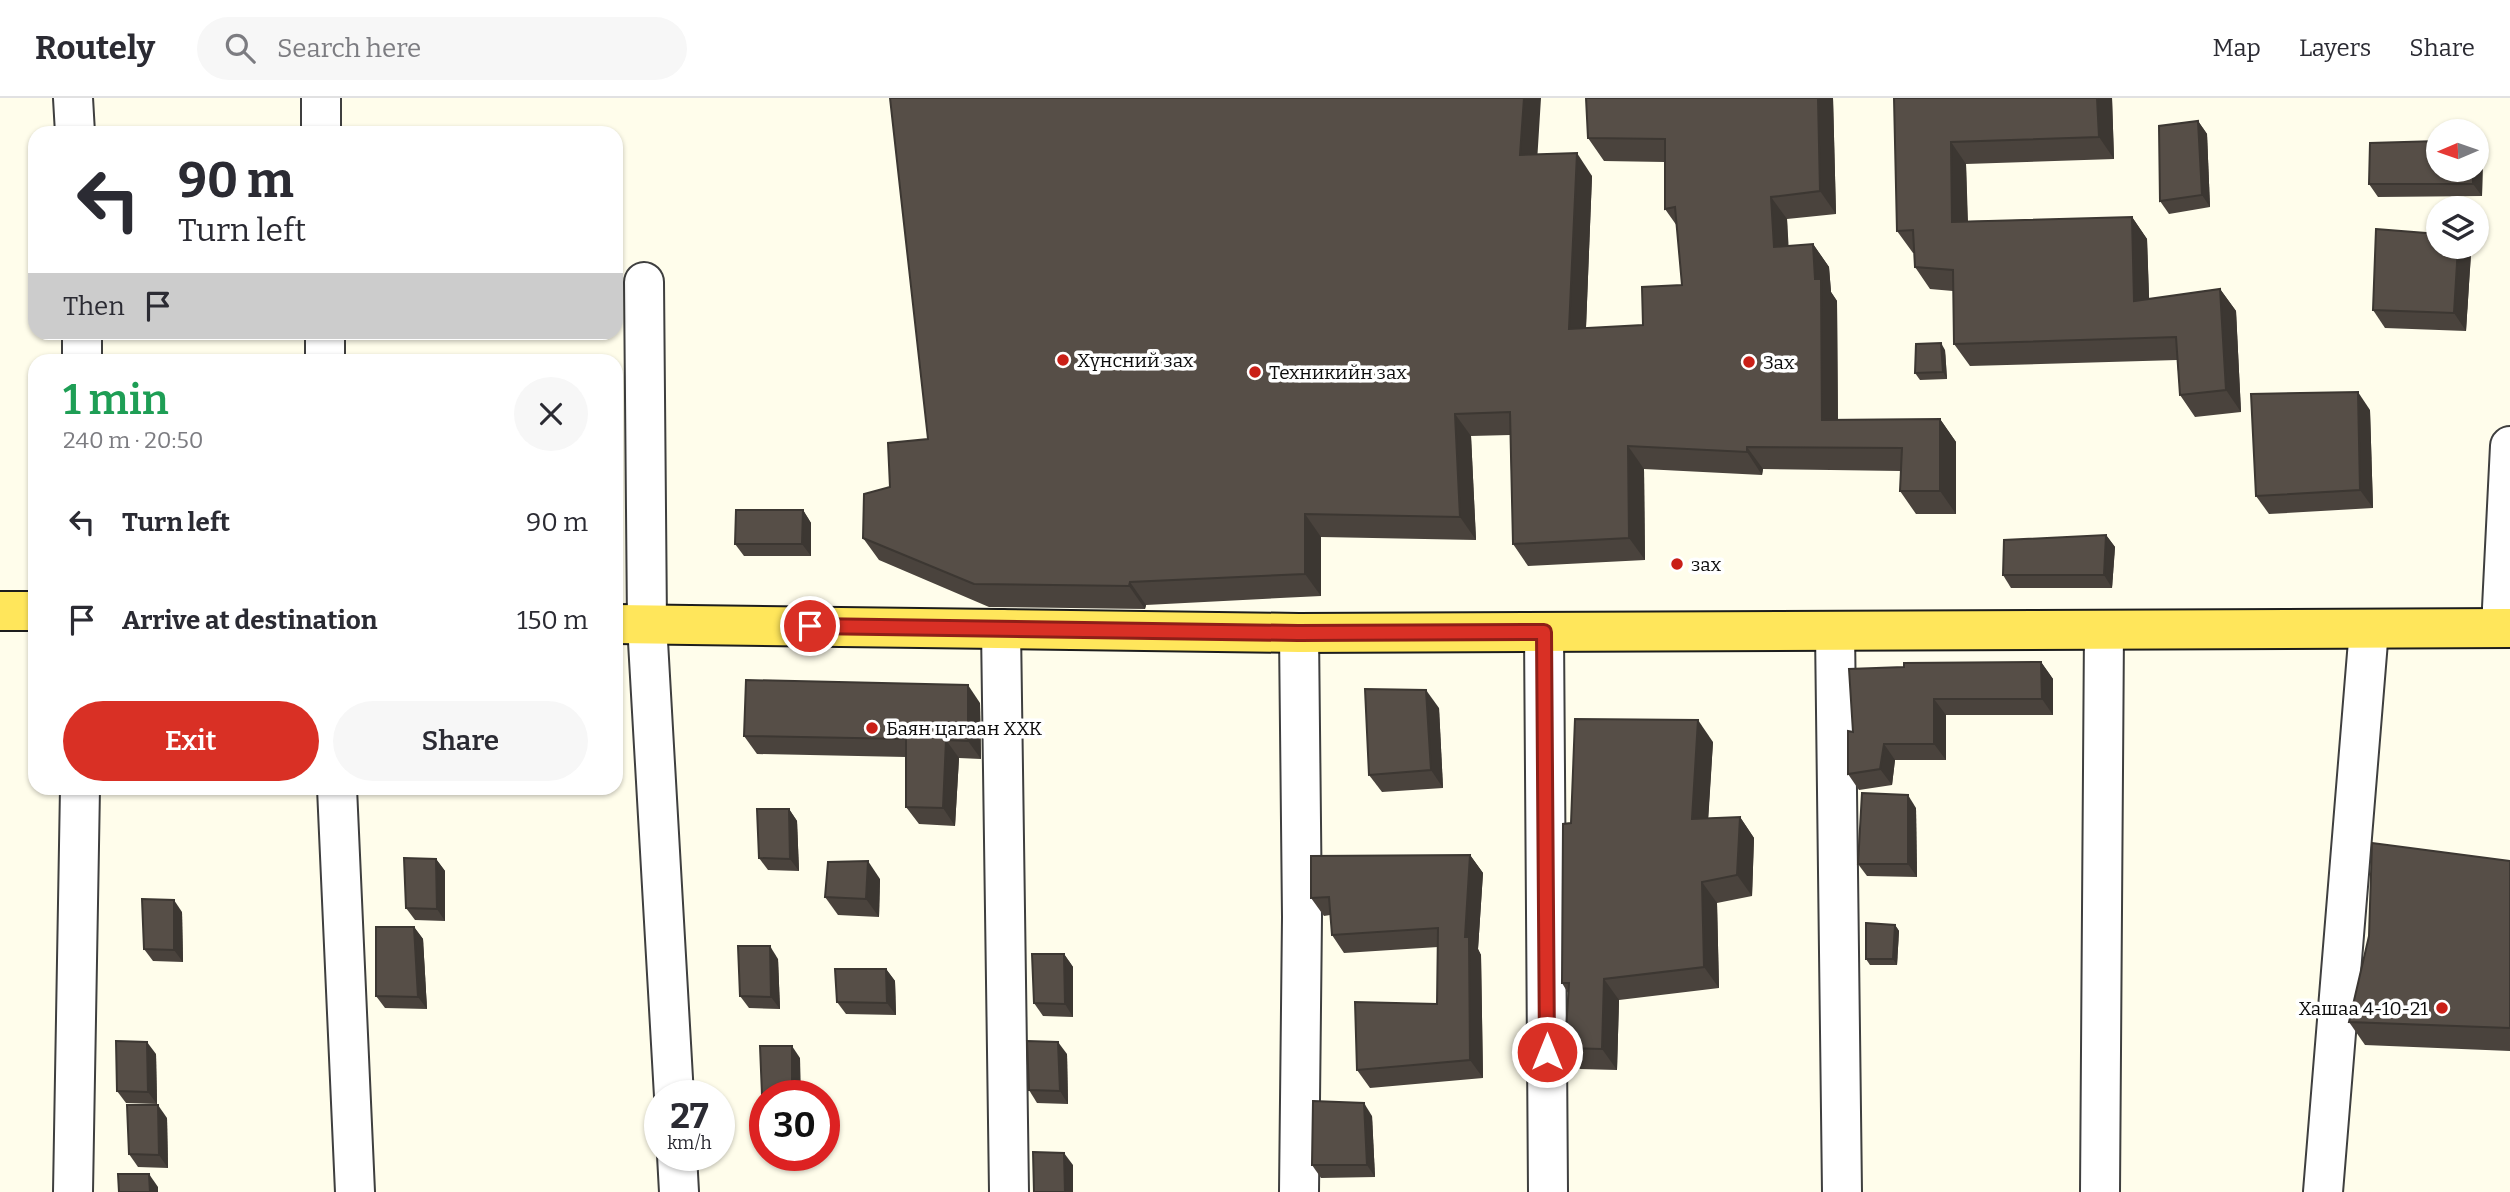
<!DOCTYPE html>
<meta charset="utf-8">
<style>
body{margin:0;font-family:Bitter,serif;background:#f7f7f7;color:#2b2b33;height:100vh;display:flex;flex-direction:column;font-size:26px;white-space:nowrap}
*{box-sizing:border-box;margin:0}
p{font-size:23px;color:#7c7c81}
.icon{flex:none;width:38px;height:38px;fill:none;stroke:currentColor;stroke-width:2;stroke-linecap:round;stroke-linejoin:round}
.map{position:relative;flex:1;overflow:hidden}
.panel{position:absolute;left:28px;top:256px;width:595px;height:441px;display:flex;flex-direction:column;background:#fff;border-radius:21px;box-shadow:0 2px 5px #0004}
.panel>*{flex:none}
.banner{position:absolute;left:28px;top:28px;width:595px;height:214px;border-radius:21px;box-shadow:0 2px 5px #0004;background:#fff;color:#2b2b33;overflow:hidden}
.needle{width:46px;rotate:268deg}
.fabs{position:absolute;left:2426px;top:21px;display:grid;gap:14px}
.fabs a{display:grid;place-items:center;width:63px;height:63px;border-radius:50%;background:#fff;box-shadow:0 2px 5px #0004;font-size:35px}
.speed{position:absolute;left:644px;top:982px;display:flex;gap:14px;font-size:35px;font-weight:700;text-align:center}
.speed>*{display:grid;place-content:center;width:91px;height:91px;border-radius:50%;background:#fff;box-shadow:0 2px 5px #0004;line-height:1}
.speed small{font-size:18px;font-weight:400}
.speed .limit{border:10px solid #d22;background:#fff;color:#111}
.pin{position:absolute;display:grid;place-items:center;width:60px;height:60px;color:#fff;margin:-30px;border:4px solid #fff;border-radius:50%;box-shadow:0 2px 7px #0007}
.me{position:absolute;width:77px;margin:-38px;rotate:0deg;stroke-linejoin:round;filter:drop-shadow(0 0 5px #0008)}
.turn{display:flex;align-items:center;gap:24px;height:147px;padding:0 35px;font-size:32px}
.turn .icon{width:91px;height:91px;stroke-width:2.5}
.turn b{display:block;font-size:49px;line-height:60px}
.then{display:flex;align-items:center;height:66px;padding:0 35px;background:#0003;gap:14px;font-size:26px}
.round{display:grid;place-items:center;flex:none;width:74px;height:74px;border-radius:37px;background:#f7f7f7}
.summary{display:flex;align-items:center;justify-content:space-between;height:119px;padding:0 35px}
h1{font-size:42px;font-weight:600;line-height:52px;color:#1e9e55}
.action{display:flex;gap:14px;margin-top:auto;padding:14px 35px}
.action a{flex:1;height:80px;border-radius:42px;background:#d93025;color:#fff;font-size:28px;font-weight:600;line-height:80px;text-align:center}
.action a+a{background:#f7f7f7;color:#2b2b33}
ul{padding:0;list-style:none}
li{display:flex;align-items:center;gap:21px;height:98px;padding:0 35px}
li div{flex:1}
li b{display:block;font-size:26px}
li em{font-style:normal}
header{display:flex;align-items:center;gap:42px;box-sizing:border-box;height:98px;padding:0 35px;background:#fff;border-bottom:2px solid #e1e1e2}
header strong{font-size:33px}
nav{display:flex;gap:38px;margin-inline-start:auto;font-size:24px}
.search{width:490px;height:63px;background:#f7f7f7;display:flex;align-items:center;gap:18px;box-sizing:border-box;padding:0 24px;border-radius:38px;color:#7c7c81;font-size:26px}
.map>svg:first-child{display:block}
.lines{fill:none;stroke-linecap:round;stroke-linejoin:round}
.minor-casing{stroke:#3f3f3f;stroke-width:42}
.major-casing{stroke:#1d1d1d;stroke-width:42}
.minor{stroke:#fff;stroke-width:38}
.major{stroke:#ffe65b;stroke-width:38}
.wall{fill:#4a433d}
.shaded-wall{fill:#3c3732}
.building{fill:#564e47;stroke:#3c3732;stroke-width:2}
.route-casing{stroke:#8d1f18;stroke-width:18}
.route{stroke:#d93025;stroke-width:12}
.poi-dot{fill:#c91f17;stroke:#fff;stroke-width:2.5}
.labels{text-anchor:middle;stroke-width:7;stroke-linejoin:round;paint-order:stroke}
.poi-label{font-size:19px;fill:#0c0c0c;stroke:#fff;text-anchor:start}
</style>
<header>
<strong>Routely</strong>
<div class="search"><svg class="icon" aria-label="search" viewBox="0 0 24 24"><circle cx="10" cy="10" r="6"/><path d="M15 15l6 6"/></svg>Search here</div>
<nav><a>Map</a><a>Layers</a><a>Share</a></nav>
</header>
<div class="map">
<svg width="2510" height="1094" viewBox="0 0 2510 1094">
<rect width="100%" height="100%" fill="#fffdeb"/>
<g class="lines">
<g class="minor-casing">
<g id="minor">
<polyline points="73,0 75,35"/>
<polyline points="321,0 321,35"/>
<polyline points="644,184 647,526 674,998"/>
<polyline points="82,234 82,262"/>
<polyline points="325,234 325,262"/>
<polyline points="2501,530 2510,348"/>
<polyline points="1001,531 1009,1094"/>
<polyline points="1835,533 1842,1094"/>
<polyline points="1544,534 1548,1094"/>
<polyline points="1299,535 1302,819 1299,1094"/>
<polyline points="337,690 355,1094"/>
<polyline points="677,1057 679,1094"/>
<polyline points="73,1094 80,690"/>
<polyline points="2100,1094 2104,532"/>
<polyline points="2323,1094 2369,531"/>
</g>
</g>
<g class="major-casing">
<g id="major">
<polyline points="0,513 35,513"/>
<polyline points="616,526 1299,535 2510,530"/>
</g>
</g>
<use href="#minor" class="minor"/>
<use href="#major" class="major"/>
</g>
<g class="wall">
<polygon points="1833,0 1836,116 1787,121 1788,148 1813,146 1829,169 1831,194 1837,203 1838,322 1940,321 1956,344 1956,416 1916,416 1900,393 1901,373 1763,371 1762,377 1644,371 1645,462 1528,468 1513,446 1510,337 1471,338 1476,442 1321,439 1321,498 1146,507 1145,511 989,509 879,462 863,440 890,389 928,341 1538,57 1592,78 1586,230 1643,227 1682,187 1677,128 1665,111 1665,64 1604,63 1588,40"/>
<polygon points="1894,0 2112,0 2114,61 1966,66 1968,123 2132,119 2147,141 2149,201 2220,191 2236,213 2241,314 2195,319 2180,297 2177,262 1970,268 1954,246 1953,193 1930,191 1915,169 1914,155 1913,155 1897,133"/>
<polygon points="2198,23 2207,36 2210,109 2169,116 2160,103"/>
<polygon points="2476,46 2483,55 2482,98 2378,99 2369,86 2476,72"/>
<polygon points="2471,155 2466,233 2385,230 2373,212"/>
<polygon points="1945,252 1947,281 1920,282 1915,275"/>
<polygon points="2370,312 2373,410 2269,416 2256,398"/>
<polygon points="803,412 811,425 811,458 744,458 735,446"/>
<polygon points="2106,437 2115,449 2112,490 2011,490 2003,477"/>
<polygon points="2041,564 2053,581 2053,617 1946,617 1946,662 1895,662 1892,687 1859,692 1848,676 1853,634 1849,571"/>
<polygon points="980,605 981,661 959,660 955,728 919,726 906,709 906,659 757,656 744,638"/>
<polygon points="1439,610 1443,690 1382,694 1369,677"/>
<polygon points="1713,644 1708,720 1740,719 1754,740 1752,798 1717,805 1719,890 1619,902 1617,972 1580,971 1565,950 1568,895 1562,885 1571,725"/>
<polygon points="446,690 609,690 609,694 450,695"/>
<polygon points="1916,710 1917,779 1867,778 1858,766"/>
<polygon points="789,711 797,723 799,773 768,772 759,760"/>
<polygon points="1470,757 1483,775 1478,851 1481,857 1483,980 1370,990 1357,972 1437,906 1438,849 1344,855 1332,837 1330,817 1324,818 1311,800"/>
<polygon points="436,761 445,773 445,823 415,822 406,810"/>
<polygon points="2510,763 2510,953 2365,947 2349,924"/>
<polygon points="880,781 879,819 838,817 825,799"/>
<polygon points="182,814 183,864 153,863 144,851"/>
<polygon points="1895,827 1899,833 1897,867 1870,867 1866,861"/>
<polygon points="414,829 423,841 427,911 385,910 376,898"/>
<polygon points="1064,856 1073,869 1073,919 1043,918 1034,905"/>
<polygon points="778,861 780,911 749,910 740,898"/>
<polygon points="886,871 895,883 896,917 846,916 837,904"/>
<polygon points="156,956 157,1006 126,1005 117,993"/>
<polygon points="1067,956 1068,1006 1037,1005 1029,992"/>
<polygon points="1372,1018 1375,1079 1321,1080 1312,1067"/>
<polygon points="167,1020 168,1070 138,1069 129,1056"/>
</g>
<g class="shaded-wall">
<polygon points="1524,0 1541,0 1536,80 1520,57"/>
<polygon points="1818,0 1833,0 1836,116 1820,93"/>
<polygon points="2097,0 2112,0 2114,61 2099,39"/>
<polygon points="2198,23 2207,36 2210,109 2202,97"/>
<polygon points="1951,44 1966,66 1968,146 1952,124"/>
<polygon points="2476,46 2483,55 2482,98 2473,86 2473,72 2476,72"/>
<polygon points="1577,55 1592,78 1585,254 1569,231"/>
<polygon points="1771,99 1787,121 1790,172 1774,149"/>
<polygon points="2132,119 2147,141 2150,225 2134,203"/>
<polygon points="1813,146 1829,169 1831,194 1837,203 1838,345 1822,322"/>
<polygon points="2458,149 2467,149 2471,155 2466,233 2454,215"/>
<polygon points="2220,191 2236,213 2241,314 2226,292"/>
<polygon points="1941,245 1945,252 1947,281 1943,274"/>
<polygon points="2358,294 2370,312 2373,410 2360,392"/>
<polygon points="1455,316 1471,338 1476,442 1460,419"/>
<polygon points="1940,321 1956,344 1956,416 1940,393"/>
<polygon points="1628,348 1644,371 1645,462 1629,440"/>
<polygon points="1747,349 1763,371 1762,377 1747,354"/>
<polygon points="803,412 811,425 811,458 802,446"/>
<polygon points="1305,416 1321,439 1321,498 1305,476"/>
<polygon points="2106,437 2115,449 2112,490 2104,477"/>
<polygon points="1130,484 1146,507 1145,511 1129,488"/>
<polygon points="2041,564 2053,581 2053,617 2042,601"/>
<polygon points="968,587 980,605 981,661 968,643"/>
<polygon points="1426,592 1439,610 1443,690 1431,672"/>
<polygon points="1934,601 1946,617 1946,662 1934,646"/>
<polygon points="1698,622 1713,644 1707,742 1692,721"/>
<polygon points="946,642 959,660 955,728 943,710"/>
<polygon points="1884,646 1895,662 1892,687 1880,671"/>
<polygon points="1908,697 1916,710 1917,779 1908,766"/>
<polygon points="789,711 797,723 799,773 790,761"/>
<polygon points="1740,719 1754,740 1752,798 1737,777"/>
<polygon points="1470,757 1483,775 1478,851 1481,857 1483,980 1470,962 1465,839"/>
<polygon points="436,761 445,773 445,823 437,811"/>
<polygon points="868,763 880,781 879,819 866,801"/>
<polygon points="1702,784 1717,805 1719,890 1704,869"/>
<polygon points="174,802 182,814 183,864 174,852"/>
<polygon points="1895,827 1899,833 1897,867 1893,861"/>
<polygon points="414,829 423,841 427,911 418,899"/>
<polygon points="770,848 778,861 780,911 771,899"/>
<polygon points="1064,856 1073,869 1073,919 1065,906"/>
<polygon points="886,871 895,883 896,917 887,905"/>
<polygon points="1604,881 1619,902 1617,972 1602,951"/>
<polygon points="147,944 156,956 157,1006 148,994"/>
<polygon points="1058,944 1067,956 1068,1006 1060,993"/>
<polygon points="792,948 800,960 801,998 792,998"/>
<polygon points="1364,1005 1372,1018 1375,1079 1367,1067"/>
<polygon points="158,1007 167,1020 168,1070 159,1057"/>
<polygon points="1064,1055 1073,1067 1073,1094 1065,1094"/>
<polygon points="149,1076 158,1089 158,1094 150,1094"/>
</g>
<g class="building">
<polygon points="890,0 1524,0 1520,57 1577,55 1569,231 1643,227 1642,189 1682,187 1675,109 1665,111 1665,41 1588,40 1586,0 1818,0 1820,93 1771,99 1774,149 1813,146 1815,181 1821,181 1822,322 1940,321 1940,393 1900,393 1902,350 1747,349 1747,354 1628,348 1629,440 1513,446 1510,314 1455,316 1460,419 1305,416 1305,476 1130,484 1129,488 974,486 863,440 864,396 890,389 888,345 928,341"/>
<polygon points="1894,0 2097,0 2099,39 1951,44 1952,124 2132,119 2134,203 2220,191 2226,292 2180,297 2176,239 1954,246 1953,172 1915,169 1913,132 1897,133"/>
<polygon points="2198,23 2202,97 2160,103 2159,28"/>
<polygon points="2438,43 2438,72 2473,72 2473,86 2369,86 2370,45"/>
<polygon points="2376,131 2438,136 2438,149 2458,149 2454,215 2373,212"/>
<polygon points="1941,245 1943,274 1915,275 1916,246"/>
<polygon points="2358,294 2360,392 2256,398 2251,296"/>
<polygon points="736,412 803,412 802,446 735,446"/>
<polygon points="2106,437 2104,477 2003,477 2004,442"/>
<polygon points="2041,564 2042,601 1934,601 1934,646 1884,646 1880,671 1848,676 1848,633 1853,634 1849,571 1904,569 1904,565"/>
<polygon points="746,582 968,587 968,643 946,642 943,710 906,709 906,641 744,638"/>
<polygon points="1365,591 1426,592 1431,672 1369,677"/>
<polygon points="1575,621 1698,622 1692,721 1740,719 1737,777 1702,784 1704,869 1604,881 1602,951 1565,950 1569,885 1562,885 1563,726 1571,725"/>
<polygon points="1862,695 1908,697 1908,766 1858,766"/>
<polygon points="757,711 789,711 790,761 759,760"/>
<polygon points="2372,745 2510,763 2510,930 2349,924 2369,838"/>
<polygon points="1470,757 1465,839 1469,839 1470,962 1357,972 1355,904 1437,906 1438,830 1332,837 1329,799 1311,800 1311,758"/>
<polygon points="404,760 436,761 437,811 406,810"/>
<polygon points="868,763 866,801 825,799 828,764"/>
<polygon points="142,801 174,802 174,852 144,851"/>
<polygon points="1866,825 1895,827 1893,861 1866,861"/>
<polygon points="376,829 414,829 418,899 376,898"/>
<polygon points="738,848 770,848 771,899 740,898"/>
<polygon points="1032,856 1064,856 1065,906 1034,905"/>
<polygon points="835,871 886,871 887,905 837,904"/>
<polygon points="116,943 147,944 148,994 117,993"/>
<polygon points="1027,943 1058,944 1060,993 1029,992"/>
<polygon points="760,948 792,948 792,998 762,997"/>
<polygon points="1313,1003 1364,1005 1367,1067 1312,1067"/>
<polygon points="127,1007 158,1007 159,1057 129,1056"/>
<polygon points="1033,1054 1064,1055 1065,1094 1034,1094"/>
<polygon points="118,1076 149,1076 150,1094 119,1094"/>
</g>
<g class="lines">
<g class="route-casing">
<polyline id="route" points="810,528 1298,535 1544,534 1547,954"/>
</g>
<use href="#route" class="route"/>
</g>
<g class="poi-dot">
<circle cx="1063" cy="262" r="7"/>
<circle cx="1749" cy="264" r="7"/>
<circle cx="1255" cy="274" r="7"/>
<circle cx="1677" cy="466" r="7"/>
<circle cx="872" cy="630" r="7"/>
<circle cx="2442" cy="910" r="7"/>
</g>
<g class="labels">
<g class="poi-label">
<text x="1077" y="269">Хүнсний зах</text>
<text x="1763" y="271">Зах</text>
<text x="1269" y="281">Техникийн зах</text>
<text x="1691" y="473">зах</text>
<text x="886" y="637">Баян цагаан ХХК</text>
<text x="2428" y="917" text-anchor="end">Хашаа 4-10-21</text>
</g>
</g>
</svg>
<div class="fabs">
<a><svg class="needle" viewBox="-14 -14 28 28"><path d="M0-13l5 13h-10z" fill="#e53935"/><path d="M0 13l5-13h-10z" fill="#7c7c81"/></svg></a>
<a><svg class="icon" aria-label="layers" viewBox="0 0 24 24"><path d="M12 4l9 5-9 5-9-5zM3 14l9 5 9-5"/></svg></a>
</div>
<div class="speed"><div>27<small>km/h</small></div><div class="limit">30</div></div>
<div class="pin" style="left:810px;top:528px;background:#d93025"><svg class="icon" aria-label="arrive" viewBox="0 0 24 24"><path d="M6 21V4h12l-3 4 3 4H6"/></svg></div>
<svg class="me" style="left:1547px;top:954px" viewBox="-20 -20 40 40"><circle r="17" fill="#d93025" stroke="#fff" stroke-width="3"/><path d="M0-11L8 9 0 5-8 9z" fill="#fff"/></svg>
<div class="banner">
<div class="turn"><svg class="icon" aria-label="left" viewBox="0 0 24 24"><path d="M17 20v-9H6M10 6l-5 5 5 5"/></svg><div><b>90 m</b>Turn left</div></div>
<div class="then">Then<svg class="icon" aria-label="arrive" viewBox="0 0 24 24"><path d="M6 21V4h12l-3 4 3 4H6"/></svg></div>
</div>
<section class="panel">
<div class="summary"><div><h1>1 min</h1><p>240 m · 20:50</p></div><a class="round"><svg class="icon" aria-label="close" viewBox="0 0 24 24"><path d="M6 6l12 12M18 6L6 18"/></svg></a></div>
<ul>
<li><svg class="icon" aria-label="left" viewBox="0 0 24 24"><path d="M17 20v-9H6M10 6l-5 5 5 5"/></svg><div><b>Turn left</b></div><em>90 m</em></li>
<li><svg class="icon" aria-label="arrive" viewBox="0 0 24 24"><path d="M6 21V4h12l-3 4 3 4H6"/></svg><div><b>Arrive at destination</b></div><em>150 m</em></li>
</ul>
<div class="action"><a>Exit</a><a>Share</a></div>
</section>
</div>
